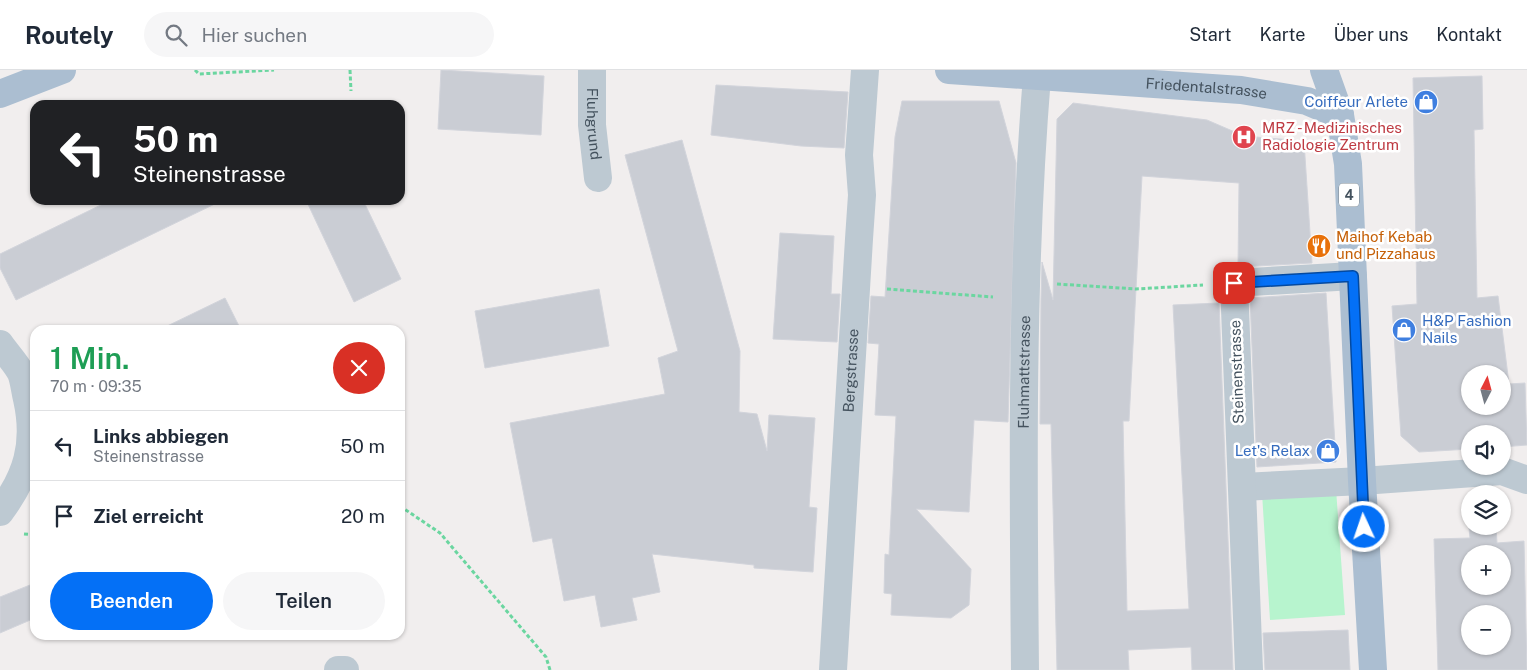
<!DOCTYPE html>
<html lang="de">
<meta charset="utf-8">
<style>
body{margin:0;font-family:"Public Sans",sans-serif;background:#f6f6f7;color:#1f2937;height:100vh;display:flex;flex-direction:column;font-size:19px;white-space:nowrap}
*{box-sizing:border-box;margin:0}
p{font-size:16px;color:#747a83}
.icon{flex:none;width:28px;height:28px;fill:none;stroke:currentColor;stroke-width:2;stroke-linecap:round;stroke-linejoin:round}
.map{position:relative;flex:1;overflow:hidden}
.panel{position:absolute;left:30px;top:255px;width:375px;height:315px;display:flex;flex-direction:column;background:#fff;border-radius:15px;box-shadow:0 1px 4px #0004}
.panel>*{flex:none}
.hud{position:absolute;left:30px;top:30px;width:375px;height:105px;border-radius:15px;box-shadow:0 1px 4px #0004;background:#202124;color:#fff;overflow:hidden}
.needle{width:32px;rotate:6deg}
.controls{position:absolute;left:1461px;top:295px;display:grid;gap:10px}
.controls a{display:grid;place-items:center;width:50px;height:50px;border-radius:50%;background:#fff;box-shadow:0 1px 4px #0004;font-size:25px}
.pin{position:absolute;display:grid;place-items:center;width:42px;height:42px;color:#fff;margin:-21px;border-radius:10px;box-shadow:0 2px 8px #0006}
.me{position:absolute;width:55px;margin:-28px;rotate:357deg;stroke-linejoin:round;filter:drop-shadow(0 0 4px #0008)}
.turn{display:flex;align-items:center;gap:18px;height:105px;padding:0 20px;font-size:22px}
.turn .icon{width:65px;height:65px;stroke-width:2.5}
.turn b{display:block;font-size:35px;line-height:42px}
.round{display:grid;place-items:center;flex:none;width:52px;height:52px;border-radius:26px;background:#f6f6f7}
.head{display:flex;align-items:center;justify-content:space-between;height:85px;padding:0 20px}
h1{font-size:30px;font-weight:600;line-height:38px;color:#1e9e55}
.cta{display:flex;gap:10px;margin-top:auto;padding:10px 20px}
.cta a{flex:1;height:58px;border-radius:30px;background:#0470f6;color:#fff;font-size:20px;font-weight:600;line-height:58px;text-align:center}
.cta a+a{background:#f6f6f7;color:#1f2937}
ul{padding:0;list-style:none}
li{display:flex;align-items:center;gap:15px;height:70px;padding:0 20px;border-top:1px solid #e0e1e3}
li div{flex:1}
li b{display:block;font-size:19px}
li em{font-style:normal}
header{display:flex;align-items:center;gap:30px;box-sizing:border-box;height:70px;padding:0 25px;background:#fff;border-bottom:1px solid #e0e1e3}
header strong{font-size:24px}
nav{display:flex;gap:28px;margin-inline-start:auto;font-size:18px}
.search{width:350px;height:45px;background:#f6f6f7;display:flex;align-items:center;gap:12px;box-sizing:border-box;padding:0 18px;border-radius:28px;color:#747a83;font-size:19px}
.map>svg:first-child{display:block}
.green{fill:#b7f4ce}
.building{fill:#cacdd4;stroke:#d2d4db;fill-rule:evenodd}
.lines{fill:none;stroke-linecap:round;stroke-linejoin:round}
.path{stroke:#6bd6a0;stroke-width:3;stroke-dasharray:4 2.5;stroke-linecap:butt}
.minor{stroke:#bdc9d2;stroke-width:28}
.major{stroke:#abbed1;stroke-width:28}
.route-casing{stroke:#0349a0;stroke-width:12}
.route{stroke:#0470f6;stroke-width:9}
.labels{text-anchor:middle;stroke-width:5;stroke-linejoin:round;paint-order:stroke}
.shield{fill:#fff;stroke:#7c868e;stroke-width:1}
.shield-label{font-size:14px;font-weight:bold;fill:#44525e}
.street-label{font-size:15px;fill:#44525e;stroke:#fff}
.shop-label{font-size:15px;fill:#366cbe;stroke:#fff;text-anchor:end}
.health-label{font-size:15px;fill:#be3a42;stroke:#fff;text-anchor:start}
.food-label{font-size:15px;fill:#c56008;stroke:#fff;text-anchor:start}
</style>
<header>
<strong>Routely</strong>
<div class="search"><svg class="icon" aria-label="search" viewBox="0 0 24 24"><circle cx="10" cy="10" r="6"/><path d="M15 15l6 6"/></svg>Hier suchen</div>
<nav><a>Start</a><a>Karte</a><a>Über uns</a><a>Kontakt</a></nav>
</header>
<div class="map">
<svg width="1527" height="600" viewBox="0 0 1527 600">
<rect width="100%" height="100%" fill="#f1eeee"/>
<polygon class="green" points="1336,419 1345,545 1270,550 1262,423"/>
<g class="building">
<polygon points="441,0 544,6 541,65 438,59"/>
<path d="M1482 6 1483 59 1474 60 1477 228 1498 226 1509 314 1525 313 1527 375 1502 377V364H1470V379L1419 382 1401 366 1392 236 1417 234 1413 8ZM1470 304H1502V336H1470Z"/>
<polygon points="716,15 848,22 844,78 801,76 711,65"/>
<polygon points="902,31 999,31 1016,93 1008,352 974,350 969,442 916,439 971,499 969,535 951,548 891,545 892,524 884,523 885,484 889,485 896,346 875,345 879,274 868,273 871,226 885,227 895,67"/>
<polygon points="1073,33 1207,50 1244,66 1304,71 1312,193 1238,197 1239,113 1142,106 1129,351 1123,351 1127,541 1189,539 1173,235 1219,233 1233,600 1192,600 1191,577 1128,580 1129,600 1057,600 1051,354 1040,354 1041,229 1042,192 1053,230 1057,49"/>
<polygon points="682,70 740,281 739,342 757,344 767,381 769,345 815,348 809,437 817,438 813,502 754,498 754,495 652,484 660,522 632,528 637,550 601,557 595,525 564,531 552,468 533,472 510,353 665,324 658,288 678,281 625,85"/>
<polygon points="111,130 223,130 16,230 0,198 0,184"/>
<polygon points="306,130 363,130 401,209 354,232"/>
<polygon points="780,163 834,166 831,224 840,224 837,272 773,269"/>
<polygon points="599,219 609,276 485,298 475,241"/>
<polygon points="1326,223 1336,392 1257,397 1250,228"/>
<polygon points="225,228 241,260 159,260"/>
<path d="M1496 457 1497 473 1524 471 1527 600H1438L1434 469 1470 468 1469 458ZM1470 484H1502V516H1470ZM1470 544H1502V576H1470Z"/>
<polygon points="35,513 35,548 0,563 0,527"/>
<polygon points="1348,560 1350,600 1265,600 1263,563"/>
</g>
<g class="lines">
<g class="path">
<polyline points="195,0 199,4 274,0"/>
<polyline points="350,0 351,21"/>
<polyline points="1057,214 1136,219 1203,215"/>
<polyline points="887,219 993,227"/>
<polyline points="400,436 440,463 546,587 550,600"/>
<polyline points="24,464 35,465"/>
</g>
<g class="minor">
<path id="s1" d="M592 0V55L598 108"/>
<path d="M0 274C6 283 16 293 21 303 24 310 25 321 27 329 37 374 27 406 0 442"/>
<polyline points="1242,417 1362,411 1502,401 1527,410"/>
<polyline points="338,600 345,600"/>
<path id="s2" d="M833 600 859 169 862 125 859 85 865 0"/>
<path id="s3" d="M1025 600C1023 402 1021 203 1037 6"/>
<polyline points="1249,600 1234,213 1353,206"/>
</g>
<g class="major">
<path id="s4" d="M949 0 1241 20 1307 31 1340 45"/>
<polyline points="1324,0 1340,45 1348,94 1362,411 1373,600"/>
<polyline points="0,24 62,0"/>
</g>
</g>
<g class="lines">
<g class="route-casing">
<polyline id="route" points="1234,213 1353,206 1364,457"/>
</g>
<use href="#route" class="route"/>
</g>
<defs>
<g id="shop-disc" transform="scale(1.25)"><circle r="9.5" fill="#3f7fe0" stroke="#fff"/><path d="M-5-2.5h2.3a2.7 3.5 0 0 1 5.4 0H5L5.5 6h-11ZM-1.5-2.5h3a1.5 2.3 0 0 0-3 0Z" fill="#fff"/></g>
<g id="hospital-disc" transform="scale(1.25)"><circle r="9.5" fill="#e0444e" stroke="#fff"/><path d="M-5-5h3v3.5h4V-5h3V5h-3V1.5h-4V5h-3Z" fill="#fff"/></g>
<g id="restaurant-disc" transform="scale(1.25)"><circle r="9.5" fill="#e8710a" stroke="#fff"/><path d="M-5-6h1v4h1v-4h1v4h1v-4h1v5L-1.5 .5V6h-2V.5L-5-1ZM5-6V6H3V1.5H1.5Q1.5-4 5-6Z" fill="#fff"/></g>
</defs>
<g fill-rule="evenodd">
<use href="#shop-disc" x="1426" y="32"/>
<use href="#hospital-disc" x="1244" y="67"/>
<use href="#restaurant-disc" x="1319" y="176"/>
<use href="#shop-disc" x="1404" y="260"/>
<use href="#shop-disc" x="1328" y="381"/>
</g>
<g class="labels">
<rect class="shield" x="1339" y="113.5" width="20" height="23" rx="4"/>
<g class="shield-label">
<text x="1349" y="130">4</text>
</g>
<g class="street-label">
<text dy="5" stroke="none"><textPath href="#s4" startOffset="258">Friedentalstrasse</textPath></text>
<text dy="5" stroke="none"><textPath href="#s1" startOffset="54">Fluhgrund</textPath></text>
<text dy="5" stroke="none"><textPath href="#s2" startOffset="300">Bergstrasse</textPath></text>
<text transform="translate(1237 302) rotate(-92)" y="5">Steinenstrasse</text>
<text dy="5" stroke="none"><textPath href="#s3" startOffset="298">Fluhmattstrasse</textPath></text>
</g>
<g class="shop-label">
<text x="1408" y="37">Coiffeur Arlete</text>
<text x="1422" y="256" text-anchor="start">H&amp;P Fashion<tspan x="1422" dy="17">Nails</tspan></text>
<text x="1310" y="386">Let's Relax</text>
</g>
<g class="health-label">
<text x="1262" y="63">MRZ - Medizinisches<tspan x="1262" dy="17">Radiologie Zentrum</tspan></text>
</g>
<g class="food-label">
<text x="1336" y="172">Maihof Kebab<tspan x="1336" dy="17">und Pizzahaus</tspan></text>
</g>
</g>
</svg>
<div class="controls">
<a><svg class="needle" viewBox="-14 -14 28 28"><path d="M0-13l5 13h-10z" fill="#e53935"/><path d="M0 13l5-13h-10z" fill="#747a83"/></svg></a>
<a><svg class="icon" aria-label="sound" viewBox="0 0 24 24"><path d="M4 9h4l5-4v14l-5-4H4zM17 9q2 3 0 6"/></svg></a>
<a><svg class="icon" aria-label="layers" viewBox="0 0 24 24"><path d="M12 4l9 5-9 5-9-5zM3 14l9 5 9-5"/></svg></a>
<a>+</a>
<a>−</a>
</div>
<div class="pin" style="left:1234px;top:213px;background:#d93025"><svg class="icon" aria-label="arrive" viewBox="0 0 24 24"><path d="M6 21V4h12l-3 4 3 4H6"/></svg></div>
<svg class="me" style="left:1364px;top:457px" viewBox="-20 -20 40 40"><circle r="17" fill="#0470f6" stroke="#fff" stroke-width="3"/><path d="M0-11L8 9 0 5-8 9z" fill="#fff"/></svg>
<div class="hud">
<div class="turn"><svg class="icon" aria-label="left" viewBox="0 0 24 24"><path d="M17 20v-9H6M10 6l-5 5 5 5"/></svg><div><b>50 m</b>Steinenstrasse</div></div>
</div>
<section class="panel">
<div class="head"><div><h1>1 Min.</h1><p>70 m · 09:35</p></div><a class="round" style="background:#d93025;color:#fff"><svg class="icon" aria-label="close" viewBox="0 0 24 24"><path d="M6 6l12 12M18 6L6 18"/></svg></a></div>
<ul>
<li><svg class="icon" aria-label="left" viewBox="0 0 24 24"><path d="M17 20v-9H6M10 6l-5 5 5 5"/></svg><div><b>Links abbiegen</b><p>Steinenstrasse</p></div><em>50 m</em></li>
<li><svg class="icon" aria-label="arrive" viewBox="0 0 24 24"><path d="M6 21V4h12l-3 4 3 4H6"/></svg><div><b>Ziel erreicht</b></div><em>20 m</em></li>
</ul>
<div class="cta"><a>Beenden</a><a>Teilen</a></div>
</section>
</div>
